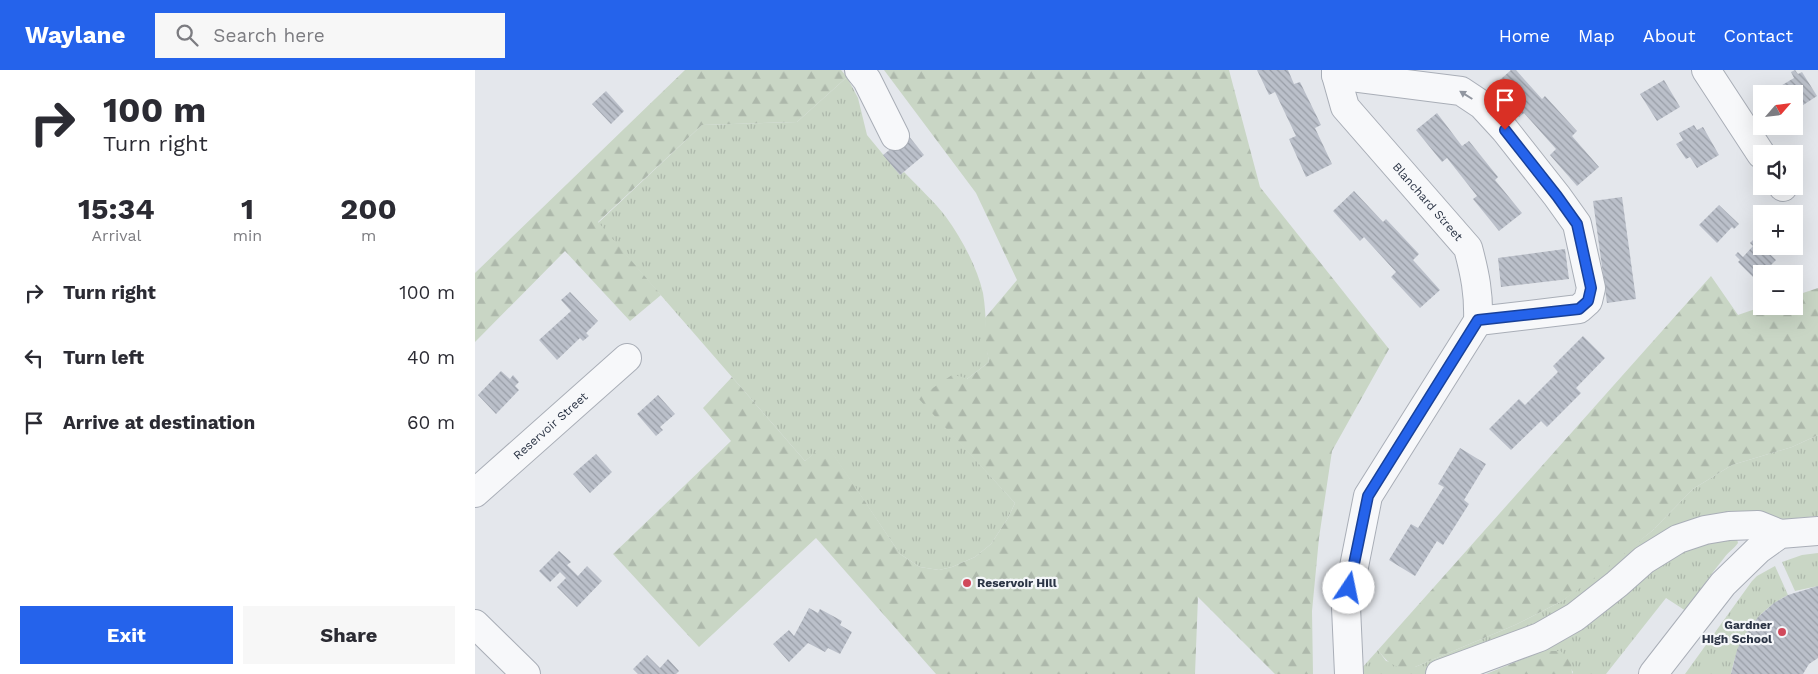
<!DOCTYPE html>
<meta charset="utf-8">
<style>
body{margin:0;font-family:"Work Sans",sans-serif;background:#f7f7f7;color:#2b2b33;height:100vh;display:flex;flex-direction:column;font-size:19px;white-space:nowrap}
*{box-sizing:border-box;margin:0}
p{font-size:16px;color:#7c7c81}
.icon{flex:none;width:28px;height:28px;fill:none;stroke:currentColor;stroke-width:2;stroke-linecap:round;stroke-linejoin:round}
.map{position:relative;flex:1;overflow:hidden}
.panel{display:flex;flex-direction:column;background:#fff;width:475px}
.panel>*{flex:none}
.banner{background:#fff;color:#2b2b33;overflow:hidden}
.needle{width:32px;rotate:62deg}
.controls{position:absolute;left:1278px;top:15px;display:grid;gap:10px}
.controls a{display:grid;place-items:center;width:50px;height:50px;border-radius:0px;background:#fff;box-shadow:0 5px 20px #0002;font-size:25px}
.pin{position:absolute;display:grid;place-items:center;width:42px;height:42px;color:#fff;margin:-51px -21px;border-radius:50% 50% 50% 0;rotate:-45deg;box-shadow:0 0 5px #0007}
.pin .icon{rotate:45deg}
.me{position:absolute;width:55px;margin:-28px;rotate:11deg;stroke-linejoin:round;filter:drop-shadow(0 0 4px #0008)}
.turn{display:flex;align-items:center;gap:18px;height:105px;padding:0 20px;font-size:22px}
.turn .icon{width:65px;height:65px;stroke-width:2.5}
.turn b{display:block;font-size:35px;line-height:42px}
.eta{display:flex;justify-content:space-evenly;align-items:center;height:85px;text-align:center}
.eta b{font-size:30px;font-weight:700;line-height:35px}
.button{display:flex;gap:10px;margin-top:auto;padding:10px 20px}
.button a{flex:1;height:58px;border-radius:0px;background:#2563eb;color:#fff;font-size:20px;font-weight:700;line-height:58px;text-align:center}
.button a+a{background:#f7f7f7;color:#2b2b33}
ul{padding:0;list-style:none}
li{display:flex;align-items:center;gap:15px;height:65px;padding:0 20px}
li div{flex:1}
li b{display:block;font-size:19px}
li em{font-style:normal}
header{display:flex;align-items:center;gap:30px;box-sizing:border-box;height:70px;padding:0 25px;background:#2563eb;color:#fff}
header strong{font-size:24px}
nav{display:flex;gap:28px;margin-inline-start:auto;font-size:18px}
.search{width:350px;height:45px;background:#f7f7f7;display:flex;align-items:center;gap:12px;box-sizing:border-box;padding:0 18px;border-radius:0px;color:#7c7c81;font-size:19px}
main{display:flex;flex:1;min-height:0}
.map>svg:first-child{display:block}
.grass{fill:url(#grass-tufts)}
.forest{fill:url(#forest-firs)}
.building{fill:url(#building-back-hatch)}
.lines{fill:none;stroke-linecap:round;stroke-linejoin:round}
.minor-casing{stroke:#a9aeb7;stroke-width:30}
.minor{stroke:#f7f8fa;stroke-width:28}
.oneway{fill:#9196a0}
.route-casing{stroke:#184099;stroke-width:12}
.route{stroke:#2563eb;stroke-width:9}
.poi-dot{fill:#d1495b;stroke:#f4f6f9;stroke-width:2}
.labels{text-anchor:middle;stroke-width:4.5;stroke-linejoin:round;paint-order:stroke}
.street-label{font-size:12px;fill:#2b3445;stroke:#f4f6f9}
.poi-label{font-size:12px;font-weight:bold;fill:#2b3445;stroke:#f4f6f9;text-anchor:start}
</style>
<header>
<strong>Waylane</strong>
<div class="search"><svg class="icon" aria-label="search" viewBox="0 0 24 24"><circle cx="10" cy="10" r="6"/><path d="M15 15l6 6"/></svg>Search here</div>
<nav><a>Home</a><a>Map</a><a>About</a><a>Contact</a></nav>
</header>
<main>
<section class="panel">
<div class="banner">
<div class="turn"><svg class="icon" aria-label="right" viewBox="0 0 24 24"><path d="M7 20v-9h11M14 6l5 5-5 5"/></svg><div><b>100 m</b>Turn right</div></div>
</div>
<div class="eta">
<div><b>15:34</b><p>Arrival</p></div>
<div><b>1</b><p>min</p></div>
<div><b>200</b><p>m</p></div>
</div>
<ul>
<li><svg class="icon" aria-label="right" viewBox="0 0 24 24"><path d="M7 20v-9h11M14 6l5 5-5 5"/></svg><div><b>Turn right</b></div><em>100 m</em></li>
<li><svg class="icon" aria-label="left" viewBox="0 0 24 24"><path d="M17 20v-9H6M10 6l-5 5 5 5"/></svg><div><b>Turn left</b></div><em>40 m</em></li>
<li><svg class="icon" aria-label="arrive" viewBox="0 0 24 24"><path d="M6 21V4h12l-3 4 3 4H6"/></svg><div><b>Arrive at destination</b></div><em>60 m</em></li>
</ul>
<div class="button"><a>Exit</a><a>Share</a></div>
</section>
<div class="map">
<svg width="1343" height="604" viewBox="0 0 1343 604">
<defs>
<pattern id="grass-tufts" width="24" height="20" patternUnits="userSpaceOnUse" patternTransform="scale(1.25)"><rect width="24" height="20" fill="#c9d6c5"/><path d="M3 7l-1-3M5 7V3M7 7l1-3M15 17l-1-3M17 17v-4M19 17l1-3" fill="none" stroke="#adb8ab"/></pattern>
<pattern id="forest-firs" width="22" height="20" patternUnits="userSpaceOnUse" patternTransform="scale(1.25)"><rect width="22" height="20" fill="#c9d6c5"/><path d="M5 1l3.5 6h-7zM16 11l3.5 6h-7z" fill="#adb8ab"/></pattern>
<pattern id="building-back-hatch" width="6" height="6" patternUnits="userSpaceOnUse" patternTransform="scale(1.25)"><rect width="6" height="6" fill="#bbc0ca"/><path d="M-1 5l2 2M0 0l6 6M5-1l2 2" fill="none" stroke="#989da6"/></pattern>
</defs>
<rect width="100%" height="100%" fill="#e4e7ec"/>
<g class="grass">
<path d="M372 7 383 28 392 65 425 105 429 102C443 117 459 131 471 147 487 169 502 197 508 223 512 246 510 269 514 292L492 309 444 328 540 433 533 448 516 474 500 487 477 497 464 500 445 497 425 484 351 374 330 391 123 153 227 55 322 52Z"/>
<polygon points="1343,365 1343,446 1311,449 1272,446 1047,568 952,604 886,604 886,599 903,580 911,591 940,597 1040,555 1087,531 1177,461 1218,419 1257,395 1317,377"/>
<path d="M1262 469 1263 473C1259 479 1253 482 1249 488 1235 505 1223 523 1211 541L1191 528 1131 604H1097L1098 602 1085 581H1068C1083 573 1098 566 1112 556 1163 519 1193 471 1262 469Z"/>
<polygon points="1343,483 1343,516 1320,521 1307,492 1327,485"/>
<path d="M1300 496 1313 525C1280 542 1263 569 1256 604H1210L1277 511 1282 506Z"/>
</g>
<g class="forest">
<polygon points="210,0 366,0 372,7 322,52 227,55 123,152 186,225 155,251 90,181 0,272 0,203"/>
<polygon points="409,0 754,0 785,117 914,279 857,381 844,468 837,541 838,604 800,604 723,527 720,604 461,604 341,468 224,577 138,484 256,371 228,338 257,307 330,391 351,373 425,484 445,497 464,500 477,497 500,487 516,474 533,448 540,433 443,328 477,305 488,307 492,309 514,292 511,276 510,248 542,210 501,123"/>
<path d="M1236 206 1263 245 1289 236H1319V226L1343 218V365L1317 377 1257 395 1218 419 1177 461 1118 509 1087 531 1040 555 940 597C923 601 912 593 903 580Z"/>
<polygon points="1068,581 1085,581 1096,590 1097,604 1011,604"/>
</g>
<g class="building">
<polygon points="782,0 813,0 819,14 825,12 846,55 840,58 857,94 831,107 814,69 821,66 800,22 794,25"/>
<polygon points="1036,0 1041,0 1067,29 1070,26 1102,61 1097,66 1124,97 1102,116 1075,85 1081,79 1049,43 1044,47 1017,17"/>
<polygon points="1320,0 1323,4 1327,2 1342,26 1319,41 1319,24 1301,24 1299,20 1319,8 1316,2"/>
<polygon points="1189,10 1205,37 1182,51 1165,24"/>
<polygon points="131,21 149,41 136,54 117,34"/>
<polygon points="962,43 987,76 994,71 1023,107 1020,110 1047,143 1024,161 998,129 1002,126 972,88 967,92 941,60"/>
<polygon points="1219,55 1222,60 1228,57 1244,85 1222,98 1215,87 1211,89 1201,74 1208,70 1204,63"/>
<polygon points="433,65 449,85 425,105 408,85"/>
<polygon points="879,121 908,152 911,149 944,184 938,190 965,220 945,238 916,207 921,202 889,167 885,171 858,141"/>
<polygon points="1147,127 1161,229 1132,233 1118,131"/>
<polygon points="1244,135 1264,154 1259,159 1257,157 1242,173 1224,155"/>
<polygon points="1279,169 1301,190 1281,210 1263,192 1265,190 1260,185 1263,182 1268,187 1278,176 1275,173"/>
<polygon points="1090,179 1094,209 1026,217 1023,188"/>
<polygon points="95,222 123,251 111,263 114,266 108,271 105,268 82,290 64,270 96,241 86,230"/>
<polygon points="1108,266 1130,288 1101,318 1106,323 1072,357 1066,351 1036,380 1014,359 1044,329 1050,335 1083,302 1078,296"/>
<polygon points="26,301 35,309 38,305 44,312 40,316 44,320 21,344 3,325"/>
<polygon points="183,325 200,344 185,357 188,360 181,366 162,344"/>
<polygon points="985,378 1011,394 989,430 994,434 968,475 962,471 940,506 914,490 936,454 943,458 969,417 963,414"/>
<polygon points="121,384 137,402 115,423 98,404"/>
<polygon points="84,481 96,492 92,495 103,506 112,496 127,511 102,537 82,517 91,508 85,502 75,512 64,501"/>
<polygon points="1343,516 1343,588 1334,594 1328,604 1256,604 1262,580 1268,567 1283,547 1299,533 1313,525"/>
<polygon points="334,538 343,543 345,539 367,551 365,555 377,562 365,584 353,578 350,582 333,573 314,592 298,574 314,560 319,566"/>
<polygon points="172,585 185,598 193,589 204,601 201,604 163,604 158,599"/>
</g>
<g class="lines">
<g class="minor-casing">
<g id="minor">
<polyline points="384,0 392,10 420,66"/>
<path id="s1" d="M861 0V5L870 37 993 178C1000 204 1004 224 1003 251L893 426 871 537 874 604"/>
<polyline points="1231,0 1286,84"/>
<polyline points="861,5 986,21 1007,35 1030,60 1082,126 1102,154 1116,218 1113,231 1104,239 1003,251"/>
<polyline points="1308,116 1308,117"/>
<path id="s2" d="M0 423 152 288"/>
<polyline points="0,554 51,604"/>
<polyline points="965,604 1065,567 1100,547 1142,514 1169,490 1203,469 1230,460 1254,456 1283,455 1305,464"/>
<polyline points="1178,604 1248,514 1284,479 1305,464 1343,461"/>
</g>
</g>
<use href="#minor" class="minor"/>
</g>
<defs><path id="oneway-solid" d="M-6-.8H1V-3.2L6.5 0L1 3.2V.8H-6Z" transform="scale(1.25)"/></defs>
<use class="oneway" href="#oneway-solid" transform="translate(991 25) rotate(-148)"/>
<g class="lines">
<g class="route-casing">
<polyline id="route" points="874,518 893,426 1003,250 1104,239 1113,231 1116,218 1102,154 1082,126 1030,60"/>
</g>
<use href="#route" class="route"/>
</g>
<g class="poi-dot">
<circle cx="492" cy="513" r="5"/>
<circle cx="1307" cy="562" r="5"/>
</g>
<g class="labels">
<g class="street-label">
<text dy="4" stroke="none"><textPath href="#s1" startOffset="164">Blanchard Street</textPath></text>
<text dy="4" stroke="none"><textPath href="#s2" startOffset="101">Reservoir Street</textPath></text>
</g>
<g class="poi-label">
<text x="502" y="517">Reservoir Hill</text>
<text x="1297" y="559" text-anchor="end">Gardner<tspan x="1297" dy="14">High School</tspan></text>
</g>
</g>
</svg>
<div class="controls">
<a><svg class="needle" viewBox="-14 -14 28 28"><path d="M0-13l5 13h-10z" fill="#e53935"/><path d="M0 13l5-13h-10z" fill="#7c7c81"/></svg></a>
<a><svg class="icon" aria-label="sound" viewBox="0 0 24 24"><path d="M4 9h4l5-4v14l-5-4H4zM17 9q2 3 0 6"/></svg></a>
<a>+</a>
<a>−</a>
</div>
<div class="pin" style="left:1030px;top:60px;background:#d93025"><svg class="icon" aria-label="arrive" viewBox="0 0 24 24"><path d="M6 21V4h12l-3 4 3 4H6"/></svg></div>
<svg class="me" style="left:874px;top:518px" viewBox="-20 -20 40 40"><circle r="19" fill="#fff"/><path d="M0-13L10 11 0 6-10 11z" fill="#2563eb"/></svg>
</div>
</main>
